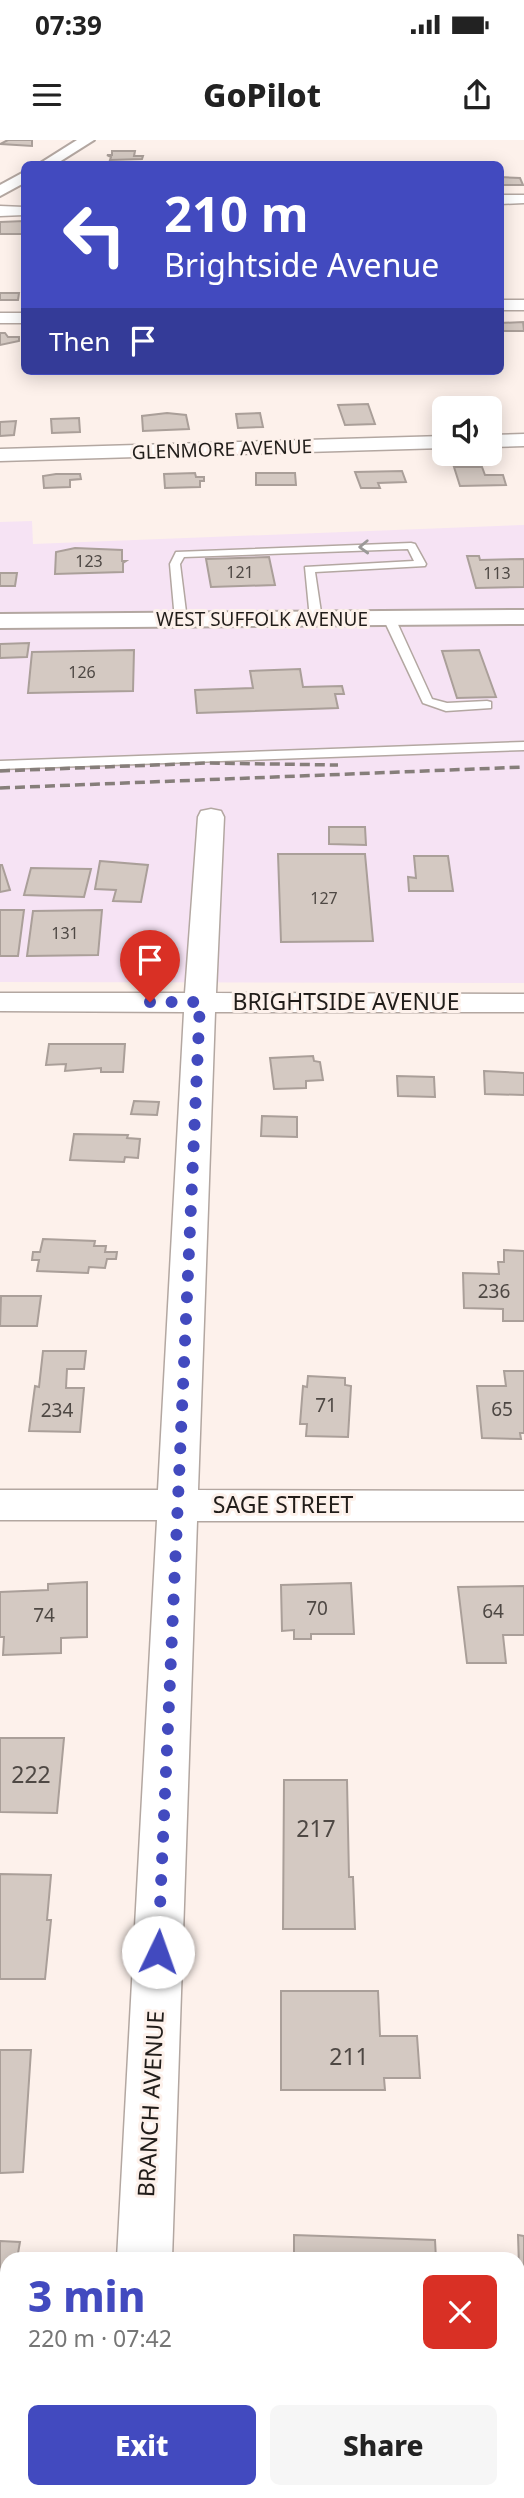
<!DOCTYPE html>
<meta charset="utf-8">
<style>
body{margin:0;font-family:"Noto Sans",sans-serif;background:#f6f6f6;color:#222;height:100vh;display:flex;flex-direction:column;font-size:26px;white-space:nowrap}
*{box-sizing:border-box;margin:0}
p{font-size:23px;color:#767676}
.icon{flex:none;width:38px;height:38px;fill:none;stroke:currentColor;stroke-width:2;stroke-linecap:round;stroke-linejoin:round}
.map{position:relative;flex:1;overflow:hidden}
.drawer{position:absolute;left:0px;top:2112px;width:525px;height:247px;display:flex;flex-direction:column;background:#fff;border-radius:21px 21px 0 0;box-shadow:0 4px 18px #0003}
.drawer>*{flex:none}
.hud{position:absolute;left:21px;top:21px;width:483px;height:214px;border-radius:10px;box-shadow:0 4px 18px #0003;background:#424abf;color:#fff;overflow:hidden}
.buttons{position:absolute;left:432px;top:256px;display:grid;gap:14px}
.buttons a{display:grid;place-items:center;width:70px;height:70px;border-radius:10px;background:#fff;box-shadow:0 4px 18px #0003;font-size:35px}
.pin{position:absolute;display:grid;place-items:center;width:60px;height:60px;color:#fff;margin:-72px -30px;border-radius:50% 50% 50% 0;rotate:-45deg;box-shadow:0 0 7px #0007}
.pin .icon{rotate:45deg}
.me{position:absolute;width:77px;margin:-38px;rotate:3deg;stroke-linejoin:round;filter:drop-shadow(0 0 5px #0008)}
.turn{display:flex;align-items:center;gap:24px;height:147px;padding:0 28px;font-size:32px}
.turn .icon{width:91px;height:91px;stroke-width:2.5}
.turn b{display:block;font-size:49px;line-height:60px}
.then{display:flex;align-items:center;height:66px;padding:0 28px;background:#0003;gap:14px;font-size:26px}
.round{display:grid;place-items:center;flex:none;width:74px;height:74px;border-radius:10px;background:#f6f6f6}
.headline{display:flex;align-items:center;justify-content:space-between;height:119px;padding:0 28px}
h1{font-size:42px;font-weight:800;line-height:52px;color:#424abf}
.cta{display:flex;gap:14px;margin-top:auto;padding:14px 28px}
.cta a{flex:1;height:80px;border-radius:10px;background:#424abf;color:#fff;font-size:28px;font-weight:800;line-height:80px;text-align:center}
.cta a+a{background:#f6f6f6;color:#222}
.status{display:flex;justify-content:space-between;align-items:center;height:49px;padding:0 35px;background:#fff;direction:ltr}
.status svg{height:19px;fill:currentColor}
header{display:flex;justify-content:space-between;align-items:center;height:91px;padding:0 28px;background:#fff;font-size:32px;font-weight:800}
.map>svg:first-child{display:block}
.industrial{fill:#f6e3f4}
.building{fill:#d4c9c2;stroke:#aa9f99;stroke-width:2}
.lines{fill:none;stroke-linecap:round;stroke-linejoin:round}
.lane-casing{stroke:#b3a7a1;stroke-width:3}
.street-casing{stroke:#b3a7a1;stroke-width:3}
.secondary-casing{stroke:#b3a7a1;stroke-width:4}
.primary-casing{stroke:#b3a7a1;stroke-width:4}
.lane{fill:#fff;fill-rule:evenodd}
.street{fill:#fff;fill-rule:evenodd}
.secondary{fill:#fff;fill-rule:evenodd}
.primary{fill:#fff;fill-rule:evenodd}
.rail{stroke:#867e7a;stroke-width:3.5;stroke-dasharray:10 5;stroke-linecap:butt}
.oneway{stroke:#9b9998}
.route{stroke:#424abf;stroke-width:12;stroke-dasharray:0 21.6}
.labels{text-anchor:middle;stroke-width:6;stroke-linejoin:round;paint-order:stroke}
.far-number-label{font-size:16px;fill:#4e4844}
.far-street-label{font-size:19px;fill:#211d1a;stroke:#fdf1eb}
.number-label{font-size:19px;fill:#4e4844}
.street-label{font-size:23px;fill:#211d1a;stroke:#fdf1eb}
.near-number-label{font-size:23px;fill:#4e4844}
</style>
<div class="status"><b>07:39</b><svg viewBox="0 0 49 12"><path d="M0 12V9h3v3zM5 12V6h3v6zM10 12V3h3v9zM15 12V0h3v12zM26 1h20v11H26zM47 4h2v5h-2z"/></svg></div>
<header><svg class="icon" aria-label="menu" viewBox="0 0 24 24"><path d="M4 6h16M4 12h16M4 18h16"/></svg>GoPilot<svg class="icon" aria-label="share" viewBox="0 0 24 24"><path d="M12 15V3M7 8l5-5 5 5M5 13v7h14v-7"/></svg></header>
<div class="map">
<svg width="524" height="2358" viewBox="0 0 524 2358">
<rect width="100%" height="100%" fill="#fdf1eb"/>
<polygon class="industrial" points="32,381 33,404 524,385 524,843 0,842 0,382"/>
<g class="building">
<polygon points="8,0 32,0 32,6 0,4"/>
<polygon points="112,11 135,11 134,16 143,16 142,19 110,20 111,17 107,15 112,15"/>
<polygon points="500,37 520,38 523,45 500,45"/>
<polygon points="24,81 23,94 0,94 0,82"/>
<polygon points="0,153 19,153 18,160 0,160"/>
<polygon points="523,182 524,191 500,191 500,183"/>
<polygon points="0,193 5,193 8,197 19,197 19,201 0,205"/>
<polygon points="368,264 375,284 345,285 338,265"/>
<polygon points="167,273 186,275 189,289 143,291 142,276"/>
<polygon points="260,273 263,287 238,288 236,274"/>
<polygon points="79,278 80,292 52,293 51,279"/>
<polygon points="16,281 14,295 0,296 0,282"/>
<polygon points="454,327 482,327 485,335 503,335 506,345 460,346"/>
<polygon points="402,331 406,342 378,343 380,348 361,348 355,332"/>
<polygon points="195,333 196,337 204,337 204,341 200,341 200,347 165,348 164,334"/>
<polygon points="256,333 295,333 296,345 256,345"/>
<polygon points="56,334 80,334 81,339 70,340 70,347 44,348 43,336"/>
<polygon points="75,408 122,410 122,421 126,421 123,423 123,432 55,434 56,412"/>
<polygon points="467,416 479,416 480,420 524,419 524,447 476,448"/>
<polygon points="269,417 275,445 211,447 206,419"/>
<polygon points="0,433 17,433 15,446 0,446"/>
<polygon points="29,503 27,517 0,518 0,504"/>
<polygon points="134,510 133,551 28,553 32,512"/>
<polygon points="479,510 496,557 457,558 442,511"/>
<polygon points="300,529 303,547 342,546 344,554 335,554 338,568 197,573 195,550 253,548 250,531"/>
<polygon points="329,687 365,687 366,705 329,704"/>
<polygon points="278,714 365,714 373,801 281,802"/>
<polygon points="414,716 448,716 453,751 409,751 408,737 416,738"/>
<polygon points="100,721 148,725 141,762 113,761 116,750 95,749"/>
<polygon points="0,725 2,725 10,750 0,752"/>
<polygon points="31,728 91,729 84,757 24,755"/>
<polygon points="0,770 24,770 18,816 0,816"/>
<polygon points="102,770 98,815 27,816 33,771"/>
<polygon points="49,904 125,904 123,932 101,932 101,928 65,931 66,924 46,925"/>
<polygon points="313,916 314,921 320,922 323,940 306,941 306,948 274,949 270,918"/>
<polygon points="484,931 524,933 524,955 485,954"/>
<polygon points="397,936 434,937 435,957 398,956"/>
<polygon points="134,961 159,962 157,975 131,974"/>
<polygon points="262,976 297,977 297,997 261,996"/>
<polygon points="74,994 128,995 127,998 140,999 138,1018 125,1017 124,1022 70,1020"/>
<polygon points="43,1099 95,1101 94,1106 106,1106 105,1112 117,1112 116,1119 107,1119 105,1128 89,1127 88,1133 37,1131 39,1120 32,1120 33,1112 40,1112"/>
<polygon points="504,1110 524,1111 524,1181 503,1181 503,1169 464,1168 463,1133 499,1134 498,1122 504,1122"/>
<polygon points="1,1156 41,1156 37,1186 0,1186"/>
<polygon points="43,1211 86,1211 84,1229 67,1229 66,1248 84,1248 80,1292 29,1291 35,1246 39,1247"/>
<polygon points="504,1231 524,1231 524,1293 520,1293 521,1299 482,1298 477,1246 506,1246"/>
<polygon points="308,1236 345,1238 345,1245 351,1246 348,1297 306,1296 307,1284 300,1284 303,1246 307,1247"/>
<polygon points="87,1442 87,1497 61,1498 61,1513 3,1515 4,1497 0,1497 0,1452 48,1450 48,1444"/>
<polygon points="351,1443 354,1494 311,1494 311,1499 294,1499 294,1490 282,1491 281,1445"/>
<polygon points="524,1446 524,1495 503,1495 506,1523 467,1523 458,1447"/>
<polygon points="0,1598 64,1598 57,1673 0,1672"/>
<polygon points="284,1640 347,1640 349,1737 353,1737 355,1789 283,1789"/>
<polygon points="0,1734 51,1735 47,1780 51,1780 45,1839 0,1839"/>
<polygon points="281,1851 378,1851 380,1896 417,1896 420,1938 384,1938 385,1950 281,1950"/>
<polygon points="0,1910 31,1910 23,2032 0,2033"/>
<polygon points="294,2095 435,2100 436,2119 294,2119"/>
<polygon points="518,2095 524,2096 524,2189 521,2189"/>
<polygon points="0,2101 20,2102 17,2119 7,2119 7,2192 4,2212 0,2212"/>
</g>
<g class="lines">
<g class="lane-casing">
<g id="lane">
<polygon points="411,403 415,404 426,424 425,426 315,432 322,479 316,482 310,479 305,427 414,421 408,409 184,417 180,424 187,480 181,483 175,480 170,424 176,412"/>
<polygon points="385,476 395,478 432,559 447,563 487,561 491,562 491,568 446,571 423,563 383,478"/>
<polygon points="524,602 524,610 0,629 0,621"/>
</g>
</g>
<g class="street-casing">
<g id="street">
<polygon points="500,55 524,55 524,63 500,64"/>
<polygon points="0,66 24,67 24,75 0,76"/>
<rect x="500" y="160" width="24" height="10"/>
<rect x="0" y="173" width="24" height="10"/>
<polygon points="524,294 524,306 490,307 490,295"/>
<polygon points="444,296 444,308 0,321 0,309"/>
<polygon points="211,669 221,671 224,677 216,853 524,854 524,872 215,872 198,1350 524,1351 524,1381 197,1381 172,2119 117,2119 157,1380 0,1380 0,1350 158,1350 184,872 0,871 0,853 185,853 198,677 201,671"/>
<polygon points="518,2300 524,2300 524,2358 514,2358 500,2352 518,2352"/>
<polygon points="0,2301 7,2301 7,2352 28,2352 13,2358 0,2358"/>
<polygon points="104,2352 164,2352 163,2358 103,2358"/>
</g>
</g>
<g class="secondary-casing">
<polygon id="secondary" points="524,470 524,484 0,488 0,474"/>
</g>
<g class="primary-casing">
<g id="primary">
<polygon points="77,0 94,0 56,24 39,24"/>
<polygon points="24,32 24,43 0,56 0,45"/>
</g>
</g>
<use href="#lane" class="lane"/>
<use href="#street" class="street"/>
<use href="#secondary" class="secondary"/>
<use href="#primary" class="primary"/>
<g class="rail">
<polyline points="0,631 207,623 338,625"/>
<polyline points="0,648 524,627"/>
</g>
</g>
<defs><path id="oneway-chevron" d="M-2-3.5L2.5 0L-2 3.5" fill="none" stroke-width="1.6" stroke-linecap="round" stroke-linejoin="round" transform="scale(1.75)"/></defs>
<use class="oneway" href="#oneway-chevron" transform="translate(364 407) rotate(178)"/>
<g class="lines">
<polyline class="route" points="150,862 200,862 158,1812"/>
</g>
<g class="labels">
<g class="far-number-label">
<text x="89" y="427">123</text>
<text x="240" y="438">121</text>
<text x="497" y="439">113</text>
<text x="82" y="538">126</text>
<text x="324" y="764">127</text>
<text x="65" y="799">131</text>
</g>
<g class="far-street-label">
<text transform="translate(222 309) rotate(-2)" y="7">GLENMORE AVENUE</text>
<text x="262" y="486">WEST SUFFOLK AVENUE</text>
</g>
<g class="number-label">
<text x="494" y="1158">236</text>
<text x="326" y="1272">71</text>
<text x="502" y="1276">65</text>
<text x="57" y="1277">234</text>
<text x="317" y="1475">70</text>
<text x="493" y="1478">64</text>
<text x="44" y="1482">74</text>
</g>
<g class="street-label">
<text x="346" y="870">BRIGHTSIDE AVENUE</text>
<text x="283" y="1373">SAGE STREET</text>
<text transform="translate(151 1964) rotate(-87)" y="8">BRANCH AVENUE</text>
</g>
<g class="near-number-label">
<text x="31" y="1643">222</text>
<text x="316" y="1697">217</text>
<text x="349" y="1925">211</text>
</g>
</g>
</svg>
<div class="buttons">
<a><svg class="icon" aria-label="sound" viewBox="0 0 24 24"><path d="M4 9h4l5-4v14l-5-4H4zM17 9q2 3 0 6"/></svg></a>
</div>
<div class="pin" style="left:150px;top:862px;background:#d93025"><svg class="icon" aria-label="arrive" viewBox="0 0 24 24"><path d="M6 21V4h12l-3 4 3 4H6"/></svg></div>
<svg class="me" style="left:158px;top:1812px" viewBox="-20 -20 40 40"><circle r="19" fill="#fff"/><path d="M0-13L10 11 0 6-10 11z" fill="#424abf"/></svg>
<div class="hud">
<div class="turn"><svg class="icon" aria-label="left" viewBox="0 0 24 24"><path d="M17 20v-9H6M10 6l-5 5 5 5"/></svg><div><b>210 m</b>Brightside Avenue</div></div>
<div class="then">Then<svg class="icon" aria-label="arrive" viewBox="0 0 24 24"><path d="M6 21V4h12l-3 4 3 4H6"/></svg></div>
</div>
<section class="drawer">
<div class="headline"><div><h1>3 min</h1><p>220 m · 07:42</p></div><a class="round" style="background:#d93025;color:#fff"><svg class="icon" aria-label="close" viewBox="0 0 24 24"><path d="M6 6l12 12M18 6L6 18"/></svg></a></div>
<div class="cta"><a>Exit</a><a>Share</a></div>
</section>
</div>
